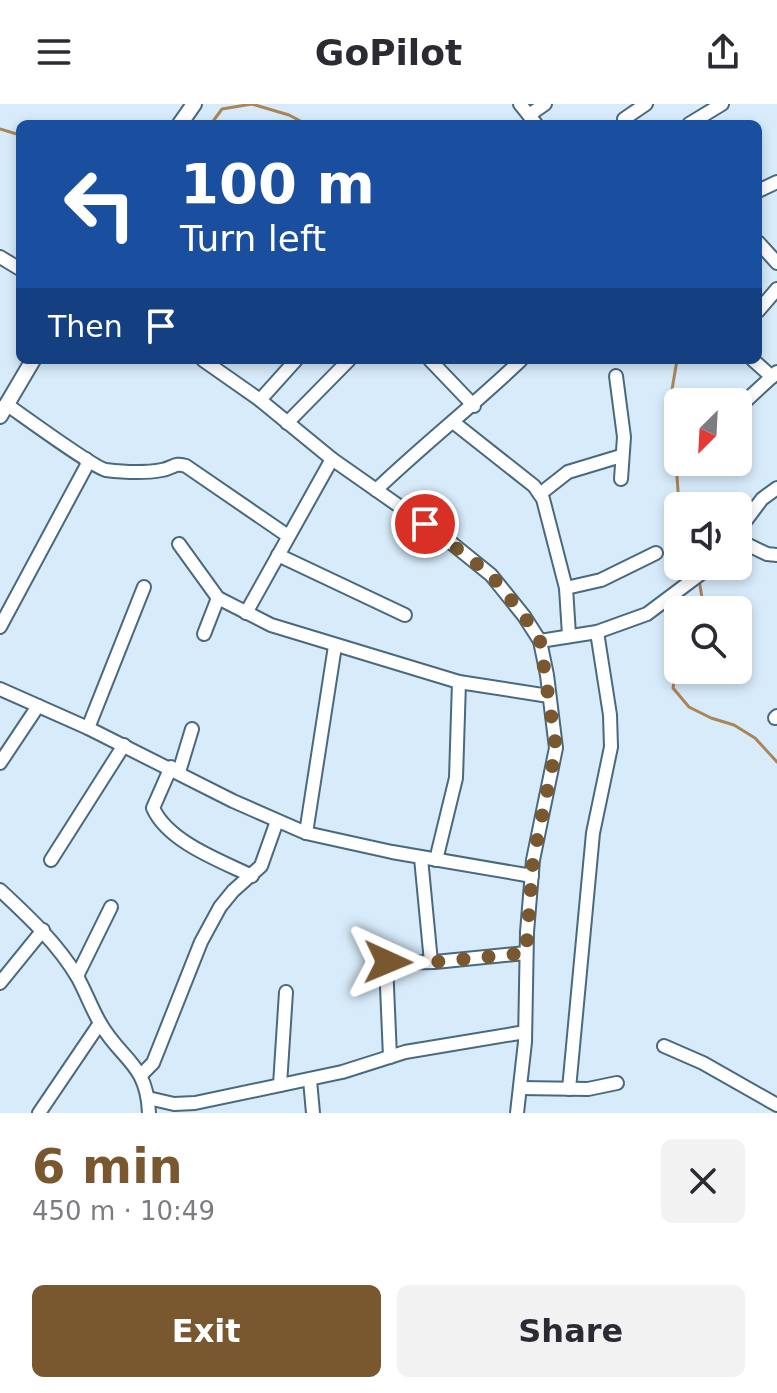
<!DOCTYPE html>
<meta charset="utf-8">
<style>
body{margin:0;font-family:"DejaVu Sans",sans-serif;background:#f2f2f3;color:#2b2b33;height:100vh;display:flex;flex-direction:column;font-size:30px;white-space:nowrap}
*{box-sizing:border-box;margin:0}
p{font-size:26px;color:#7c7c81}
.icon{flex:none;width:44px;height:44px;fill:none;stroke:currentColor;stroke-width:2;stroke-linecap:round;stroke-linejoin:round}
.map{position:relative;height:1009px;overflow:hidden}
.details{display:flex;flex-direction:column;background:#fff;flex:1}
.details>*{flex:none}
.banner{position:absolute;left:16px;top:16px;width:746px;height:244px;border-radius:12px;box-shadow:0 4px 12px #0003;background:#1a4fa0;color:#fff;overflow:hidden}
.needle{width:52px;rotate:204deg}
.controls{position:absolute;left:664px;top:284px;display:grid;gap:16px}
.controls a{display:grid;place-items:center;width:88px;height:88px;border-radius:12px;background:#fff;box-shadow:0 4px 12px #0003;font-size:40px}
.pin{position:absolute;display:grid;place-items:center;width:68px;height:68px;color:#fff;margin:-34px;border:4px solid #fff;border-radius:50%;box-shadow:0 2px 8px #0007}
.me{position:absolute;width:88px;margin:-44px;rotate:91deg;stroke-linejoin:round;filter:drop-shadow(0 0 6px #0008)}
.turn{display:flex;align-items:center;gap:28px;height:168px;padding:0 32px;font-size:36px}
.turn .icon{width:104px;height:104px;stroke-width:2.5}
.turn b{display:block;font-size:56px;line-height:68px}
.then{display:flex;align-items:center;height:76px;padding:0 32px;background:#0003;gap:16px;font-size:30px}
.round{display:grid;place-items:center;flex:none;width:84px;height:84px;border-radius:12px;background:#f2f2f3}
.summary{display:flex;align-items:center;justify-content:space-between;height:136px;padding:0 32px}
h1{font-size:48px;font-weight:700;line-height:60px;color:#79582f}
.cta{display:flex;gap:16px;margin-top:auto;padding:16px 32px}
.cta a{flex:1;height:92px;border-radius:12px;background:#79582f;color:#fff;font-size:32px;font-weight:700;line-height:92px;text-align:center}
.cta a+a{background:#f2f2f3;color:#2b2b33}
header{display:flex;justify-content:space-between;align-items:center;height:104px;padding:0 32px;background:#fff;font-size:36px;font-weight:700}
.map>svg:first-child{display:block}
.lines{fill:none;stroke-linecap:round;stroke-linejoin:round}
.stream{stroke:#ab8556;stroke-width:3}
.minor-casing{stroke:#4a697e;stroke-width:16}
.major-casing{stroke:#4a697e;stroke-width:18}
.minor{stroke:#fff;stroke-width:12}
.major{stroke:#fff;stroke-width:14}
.route{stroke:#79582f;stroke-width:14;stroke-dasharray:0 25.2}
</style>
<header><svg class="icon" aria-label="menu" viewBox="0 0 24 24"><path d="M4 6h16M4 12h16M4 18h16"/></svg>GoPilot<svg class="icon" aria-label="share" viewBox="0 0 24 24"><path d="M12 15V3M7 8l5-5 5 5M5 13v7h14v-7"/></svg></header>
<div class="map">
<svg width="777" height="1009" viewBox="0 0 777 1009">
<rect width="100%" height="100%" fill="#d7ebfa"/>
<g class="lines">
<g class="stream">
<polyline points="252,0 289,11 306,20"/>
<polyline points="211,20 222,5 252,0"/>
<polyline points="0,25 20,31"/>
<polyline points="677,256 666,321 676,357 679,402"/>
<polyline points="699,506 702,494 699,475"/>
<polyline points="678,556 673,584 689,603 711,614 734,621 755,634 777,658"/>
</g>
<g class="minor-casing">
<g id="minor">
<polyline points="520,0 536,20"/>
<polyline points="529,11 545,0"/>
<polyline points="624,15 646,0"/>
<polyline points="689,20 722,0"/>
<polyline points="758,87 777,78"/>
<polyline points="758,138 777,159"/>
<polyline points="0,153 20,165"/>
<polyline points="758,207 777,185"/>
<polyline points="203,256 260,296 332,355 449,437 491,471 524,512 540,537 547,571 556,644 533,756 527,828 525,938 517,1009"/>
<polyline points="430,256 474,302"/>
<polyline points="753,256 772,273"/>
<polyline points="616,272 624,333 621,375"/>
<polyline points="260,296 296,256"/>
<path d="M6 300C22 311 94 364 106 366 122 368 146 369 162 366 173 364 175 358 186 362L288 432"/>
<polyline points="738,304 777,268"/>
<polyline points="453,318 534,382 543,395 566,484 569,531"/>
<polyline points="287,319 349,256"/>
<path d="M376 386C423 341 474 301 521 256"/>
<polyline points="540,390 568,368 621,352"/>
<polyline points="738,427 762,395 777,384"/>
<polyline points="738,436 767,450 777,451"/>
<polyline points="179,440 218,494 271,521 459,578 549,592"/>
<polyline points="278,451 405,511"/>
<polyline points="566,484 601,476 656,449"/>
<polyline points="246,509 332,355"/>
<polyline points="0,523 87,361 86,355"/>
<polyline points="204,530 218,494"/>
<polyline points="540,537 597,528 647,510 711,462"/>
<polyline points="0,585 88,624 233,697 306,729 392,748 532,772"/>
<polyline points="775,614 777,612"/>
<polyline points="88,624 144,483"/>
<polyline points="0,659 38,602"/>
<path d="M171 663 153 704C168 738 221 757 252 772"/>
<polyline points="179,668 192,625"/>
<polyline points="306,729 335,542"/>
<polyline points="421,754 431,858"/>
<polyline points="51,756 124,641"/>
<polyline points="436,756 456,674 459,578"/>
<path d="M0 786C29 813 58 840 78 874 86 889 92 905 100 919 121 956 147 959 149 1009"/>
<polyline points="77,872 111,803"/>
<polyline points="0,879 43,826"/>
<polyline points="664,942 703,959 777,1001"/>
<polyline points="390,953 386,859 435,858 526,849"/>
<polyline points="141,971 153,959 201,838 220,803 233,787 261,762 277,717"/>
<polyline points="310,976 313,1009"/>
<polyline points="280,981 286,888"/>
<polyline points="520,984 588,985 617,979"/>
<polyline points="569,985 593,729 611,643 610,611 597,528"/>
<polyline points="148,994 174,1000 195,999 342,968 405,948 525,928"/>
<polyline points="39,1009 100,919"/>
</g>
</g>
<g class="major-casing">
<g id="major">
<polyline points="180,20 194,0"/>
<polyline points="0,312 33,256"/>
</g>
</g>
<use href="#minor" class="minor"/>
<use href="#major" class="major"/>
</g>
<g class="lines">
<polyline class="route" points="388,858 435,858 526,849 533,756 556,644 540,537 524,512 491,471 425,420"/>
</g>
</svg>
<div class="controls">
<a><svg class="needle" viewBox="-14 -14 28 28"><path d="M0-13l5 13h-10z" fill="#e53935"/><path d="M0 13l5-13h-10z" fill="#7c7c81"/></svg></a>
<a><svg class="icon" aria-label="sound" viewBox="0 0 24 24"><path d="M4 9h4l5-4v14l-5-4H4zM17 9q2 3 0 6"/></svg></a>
<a><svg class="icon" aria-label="search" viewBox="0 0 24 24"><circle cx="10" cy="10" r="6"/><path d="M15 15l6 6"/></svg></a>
</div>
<div class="pin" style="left:425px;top:420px;background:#d93025"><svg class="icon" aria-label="arrive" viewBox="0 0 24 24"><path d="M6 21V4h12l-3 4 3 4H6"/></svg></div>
<svg class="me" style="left:388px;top:858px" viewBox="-20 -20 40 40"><path d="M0-17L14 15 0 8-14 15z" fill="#79582f" stroke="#fff" stroke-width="4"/></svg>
<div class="banner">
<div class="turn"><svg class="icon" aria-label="left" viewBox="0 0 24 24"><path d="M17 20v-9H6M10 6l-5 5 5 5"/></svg><div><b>100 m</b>Turn left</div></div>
<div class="then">Then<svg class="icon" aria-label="arrive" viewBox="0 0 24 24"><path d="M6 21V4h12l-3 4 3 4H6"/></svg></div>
</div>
</div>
<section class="details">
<div class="summary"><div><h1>6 min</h1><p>450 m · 10:49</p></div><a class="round"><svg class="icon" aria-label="close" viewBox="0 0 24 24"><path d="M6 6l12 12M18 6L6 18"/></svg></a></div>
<div class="cta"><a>Exit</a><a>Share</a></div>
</section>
